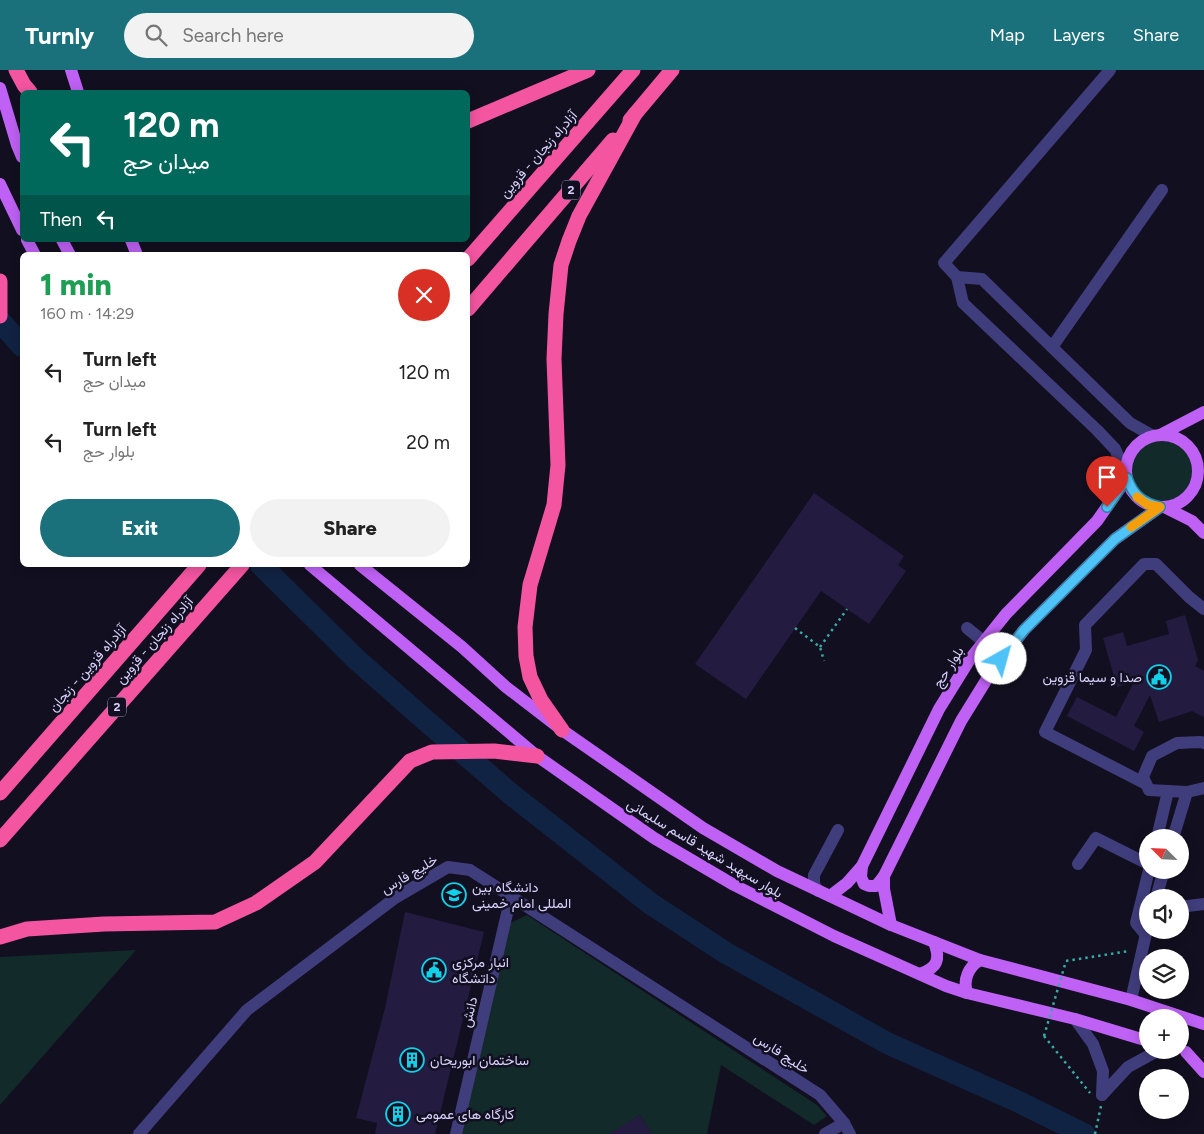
<!DOCTYPE html>
<meta charset="utf-8">
<style>
body{margin:0;font-family:Figtree,Vazirmatn,sans-serif;background:#f2f2f2;color:#222;height:100vh;display:flex;flex-direction:column;font-size:19px;white-space:nowrap}
*{box-sizing:border-box;margin:0}
p{font-size:16px;color:#767676}
.icon{flex:none;width:28px;height:28px;fill:none;stroke:currentColor;stroke-width:2;stroke-linecap:round;stroke-linejoin:round}
.map{position:relative;flex:1;overflow:hidden}
.details{position:absolute;left:20px;top:182px;width:450px;height:315px;display:flex;flex-direction:column;background:#fff;border-radius:8px;box-shadow:0 2px 12px #0003}
.details>*{flex:none}
.banner{position:absolute;left:20px;top:20px;width:450px;height:152px;border-radius:8px;box-shadow:0 2px 12px #0003;background:#00695c;color:#fff;overflow:hidden}
.needle{width:32px;rotate:294deg}
.controls{position:absolute;left:1139px;top:759px;display:grid;gap:10px}
.controls a{display:grid;place-items:center;width:50px;height:50px;border-radius:50%;background:#fff;box-shadow:0 2px 12px #0003;font-size:25px}
.pin{position:absolute;display:grid;place-items:center;width:42px;height:42px;color:#fff;margin:-51px -21px;border-radius:50% 50% 50% 0;rotate:-45deg;box-shadow:0 0 5px #0007}
.pin .icon{rotate:45deg}
.me{position:absolute;width:55px;margin:-28px;rotate:38deg;stroke-linejoin:round;filter:drop-shadow(0 0 4px #0008)}
.turn{display:flex;align-items:center;gap:18px;height:105px;padding:0 20px;font-size:22px}
.turn .icon{width:65px;height:65px;stroke-width:2.5}
.turn b{display:block;font-size:35px;line-height:42px}
.then{display:flex;align-items:center;height:48px;padding:0 20px;background:#0003;gap:10px;font-size:19px}
.round{display:grid;place-items:center;flex:none;width:52px;height:52px;border-radius:26px;background:#f2f2f2}
.overview{display:flex;align-items:center;justify-content:space-between;height:85px;padding:0 20px}
h1{font-size:30px;font-weight:800;line-height:38px;color:#1e9e55}
.primary-button{display:flex;gap:10px;margin-top:auto;padding:10px 20px}
.primary-button a{flex:1;height:58px;border-radius:30px;background:#1a717c;color:#fff;font-size:20px;font-weight:800;line-height:58px;text-align:center}
.primary-button a+a{background:#f2f2f2;color:#222}
ul{padding:0;list-style:none}
li{display:flex;align-items:center;gap:15px;height:70px;padding:0 20px}
li div{flex:1}
li b{display:block;font-size:19px}
li em{font-style:normal}
header{display:flex;align-items:center;gap:30px;box-sizing:border-box;height:70px;padding:0 25px;background:#1a717c;color:#fff}
header strong{font-size:24px}
nav{display:flex;gap:28px;margin-inline-start:auto;font-size:18px}
.search{width:350px;height:45px;background:#f2f2f2;display:flex;align-items:center;gap:12px;box-sizing:border-box;padding:0 18px;border-radius:28px;color:#767676;font-size:19px}
.map>svg:first-child{display:block}
.green{fill:#122a29}
.lines{fill:none;stroke-linecap:round;stroke-linejoin:round}
.river{stroke:#112342;stroke-width:22}
.building{fill:#241c40}
.path{stroke:#37aaa4;stroke-width:2.5;stroke-dasharray:2.5 4;stroke-linecap:butt}
.minor{stroke:#403d7c;stroke-width:12}
.major{stroke:#be61f4;stroke-width:12}
.highway{stroke:#f355a0;stroke-width:15}
.path-bridge{stroke:#37aaa4;stroke-width:2.5;stroke-dasharray:2.5 4;stroke-linecap:butt}
.route-casing{stroke:#337fa1;stroke-width:12}
.route{stroke:#4fc3f7;stroke-width:9}
.slow{stroke:#f59e0b;stroke-width:9}
.labels{text-anchor:middle;stroke-width:5;stroke-linejoin:round;paint-order:stroke}
.shield{fill:#120f20;stroke:#9c97ba;stroke-width:1}
.shield-label{font-size:12px;font-weight:bold;fill:#d7d1fc}
.street-label{font-size:14px;fill:#d7d1fc;stroke:#120f20}
.poi-label{font-size:14px;fill:#d7d1fc;stroke:#120f20;text-anchor:start}
</style>
<header>
<strong>Turnly</strong>
<div class="search"><svg class="icon" aria-label="search" viewBox="0 0 24 24"><circle cx="10" cy="10" r="6"/><path d="M15 15l6 6"/></svg>Search here</div>
<nav><a>Map</a><a>Layers</a><a>Share</a></nav>
</header>
<div class="map">
<svg width="1204" height="1064" viewBox="0 0 1204 1064">
<rect width="100%" height="100%" fill="#120f20"/>
<g class="green">
<circle cx="1161" cy="401" r="31"/>
<polygon points="527,845 817,1035 827,1046 814,1055 721,995 707,1064 652,1064 640,1045 610,1064 459,1064 508,854"/>
<polygon points="136,880 0,1035 0,887"/>
</g>
<g class="lines">
<g class="river">
<polyline points="0,251 22,276"/>
<polyline points="261,495 357,590 424,649 512,725 651,834 726,883 887,973 1019,1032 1084,1064"/>
</g>
</g>
<g class="building">
<polygon points="814,423 904,486 898,495 906,501 869,554 821,521 746,629 695,594"/>
<polygon points="1185,545 1198,590 1195,596 1204,601 1204,647 1192,641 1159,652 1150,625 1134,656 1144,662 1134,681 1067,646 1077,627 1116,647 1134,612 1117,617 1103,568 1123,562 1127,576 1169,564 1166,551"/>
<polygon points="405,842 484,862 435,1064 375,1064 377,1053 356,1048 385,938"/>
<polygon points="640,1045 652,1064 609,1064"/>
</g>
<g class="lines">
<g class="path">
<polyline points="795,558 820,577 824,591"/>
<polyline points="820,577 847,539"/>
<polyline points="1066,891 1129,881"/>
<polyline points="1044,966 1090,1023"/>
<polyline points="1095,1064 1101,1036"/>
</g>
<g class="minor">
<polyline points="1110,0 944,193 957,207 963,233 1097,360 1115,379 1126,404"/>
<polyline points="957,207 982,209 1130,353 1153,366"/>
<polyline points="1052,277 1162,120"/>
<polyline points="967,558 983,571"/>
<polyline points="1204,673 1201,672 1177,673 1152,686 1143,707 1149,720 1187,722 1204,718"/>
<polyline points="1146,714 1045,662 1086,580 1085,555 1144,494 1156,494 1189,527 1204,539"/>
<polyline points="1157,768 1168,721"/>
<polyline points="1173,768 1187,722"/>
<polyline points="1078,794 1096,768 1148,794"/>
<polyline points="818,821 814,814 814,805 838,760"/>
<polyline points="1156,828 1164,800"/>
<polyline points="1180,837 1204,834"/>
<polyline points="1145,864 1136,853 1149,800"/>
<polyline points="1131,930 1148,855"/>
<polyline points="1075,949 1093,974 1103,1001 1102,1025"/>
<polyline points="1102,1025 1128,997 1159,980"/>
<polyline points="139,1064 247,940 395,828 448,797 470,800 820,1025 844,1053 850,1064"/>
<polyline points="456,1064 511,826"/>
<polyline points="825,1064 844,1053"/>
</g>
<g class="major">
<polyline points="71,0 78,22"/>
<polyline points="0,18 17,75 22,87"/>
<polyline points="0,114 22,160"/>
<polyline points="27,170 35,185"/>
<polyline points="62,170 70,185"/>
<polyline points="131,170 137,185"/>
<polyline points="1160,365 1204,342"/>
<circle cx="1162" cy="401" r="36"/>
<polyline points="1164,437 1192,451 1204,463"/>
<polyline points="310,495 537,686 654,768 734,815 834,866 946,916 967,923 1075,949 1148,971"/>
<polyline points="360,495 462,577 506,617 562,660 703,758 777,801 891,855 980,890 1131,930 1204,954"/>
<polyline points="862,796 861,807 864,814 869,816 876,816 884,806"/>
<polyline points="830,826 847,813 862,796 939,639 970,589 1006,544 1097,451 1127,408"/>
<polyline points="891,855 884,819 884,806 961,651 990,604 1024,560 1115,469 1160,437"/>
<path d="M920 904C937 898 941 890 934 872"/>
<path d="M967 923C963 910 968 897 980 890"/>
<polyline points="1186,982 1204,1002"/>
</g>
<g class="highway">
<polyline points="16,0 24,15 30,22"/>
<polyline points="630,50 672,0"/>
<polyline points="468,51 588,0"/>
<polyline points="468,189 633,0"/>
<polyline points="0,211 0,246"/>
<polyline points="468,239 613,70"/>
<polyline points="562,660 541,630 530,607 526,586 525,557 530,515 554,435 558,395 554,289 556,244 561,195 569,171 579,146 635,44"/>
<polyline points="0,723 199,495"/>
<polyline points="0,770 242,495"/>
<polyline points="0,867 27,859 104,854 215,852 256,833 315,792 410,691 432,682 494,681 537,686"/>
</g>
<polyline class="path-bridge" points="1044,966 1066,891"/>
</g>
<g class="lines">
<g class="route-casing">
<path id="route" d="M1001 589 1024 560 1115 469 1160 437C1142 433 1133 425 1127 408L1107 437"/>
</g>
<use href="#route" class="route"/>
<polyline class="slow" points="1131,457 1160,437 1148,435 1137,427"/>
</g>
<defs>
<g id="civic-ring" transform="scale(1.25)"><circle r="9.5" fill="#120f20" stroke="#11d1e9" stroke-width="1.5"/><path d="M-.6-6.5H3V-4.5H.6V-3L4-1V1h2V6H-6V1h2V-1L-.6-3ZM-1.2 2.5V6h2.4V2.5Z" fill="#11d1e9"/></g>
<g id="university-ring" transform="scale(1.25)"><circle r="9.5" fill="#120f20" stroke="#11d1e9" stroke-width="1.5"/><path d="M0-5L7-2L0 1L-7-2ZM-4 1L0 2.5L4 1V4Q0 6-4 4Z" fill="#11d1e9"/></g>
<g id="building-ring" transform="scale(1.25)"><circle r="9.5" fill="#120f20" stroke="#11d1e9" stroke-width="1.5"/><path d="M-4-6H4V6H1V3H-1V6H-4ZM-2.5-4.3h1.7v1.8h-1.7ZM.8-4.3h1.7v1.8H.8ZM-2.5-1h1.7V.8h-1.7ZM.8-1h1.7V.8H.8Z" fill="#11d1e9"/></g>
</defs>
<g fill-rule="evenodd">
<use href="#civic-ring" x="1159" y="607"/>
<use href="#university-ring" x="454" y="825"/>
<use href="#civic-ring" x="434" y="900"/>
<use href="#building-ring" x="412" y="990"/>
<use href="#building-ring" x="398" y="1044"/>
</g>
<g class="labels">
<g class="shield">
<rect x="562" y="110.5" width="18" height="19" rx="4"/>
<rect x="108" y="627.5" width="18" height="19" rx="4"/>
</g>
<g class="shield-label">
<text x="571" y="124">2</text>
<text x="117" y="641">2</text>
</g>
<g class="street-label">
<text transform="translate(538 84) rotate(-49)" y="5">آزادراه زنجان - قزوین</text>
<text transform="translate(154 570) rotate(-49)" y="5">آزادراه زنجان - قزوین</text>
<text transform="translate(948 597) rotate(-58)" y="5">بلوار حج</text>
<text transform="translate(87 598) rotate(-49)" y="5">آزادراه قزوین - زنجان</text>
<text transform="translate(705 778) rotate(31)" y="5">بلوار سپهبد شهید قاسم سلیمانی</text>
<text transform="translate(409 804) rotate(-31)" y="5">خلیج فارس</text>
<text transform="translate(469 942) rotate(-77)" y="5">دانش</text>
<text transform="translate(782 983) rotate(33)" y="5">خلیج فارس</text>
</g>
<g class="poi-label">
<text x="1142" y="612" text-anchor="end">صدا و سیما قزوین</text>
<text x="472" y="822">دانشگاه بین<tspan x="472" dy="16">المللی امام خمینی</tspan></text>
<text x="452" y="897">انبار مرکزی<tspan x="452" dy="16">داتشگاه</tspan></text>
<text x="430" y="995">ساختمان ابوریحان</text>
<text x="416" y="1049">کارگاه های عمومی</text>
</g>
</g>
</svg>
<div class="controls">
<a><svg class="needle" viewBox="-14 -14 28 28"><path d="M0-13l5 13h-10z" fill="#e53935"/><path d="M0 13l5-13h-10z" fill="#767676"/></svg></a>
<a><svg class="icon" aria-label="sound" viewBox="0 0 24 24"><path d="M4 9h4l5-4v14l-5-4H4zM17 9q2 3 0 6"/></svg></a>
<a><svg class="icon" aria-label="layers" viewBox="0 0 24 24"><path d="M12 4l9 5-9 5-9-5zM3 14l9 5 9-5"/></svg></a>
<a>+</a>
<a>−</a>
</div>
<div class="pin" style="left:1107px;top:437px;background:#d93025"><svg class="icon" aria-label="arrive" viewBox="0 0 24 24"><path d="M6 21V4h12l-3 4 3 4H6"/></svg></div>
<svg class="me" style="left:1001px;top:589px" viewBox="-20 -20 40 40"><circle r="19" fill="#fff"/><path d="M0-13L10 11 0 6-10 11z" fill="#4fc3f7"/></svg>
<div class="banner">
<div class="turn"><svg class="icon" aria-label="left" viewBox="0 0 24 24"><path d="M17 20v-9H6M10 6l-5 5 5 5"/></svg><div><b>120 m</b>میدان حج</div></div>
<div class="then">Then<svg class="icon" aria-label="left" viewBox="0 0 24 24"><path d="M17 20v-9H6M10 6l-5 5 5 5"/></svg></div>
</div>
<section class="details">
<div class="overview"><div><h1>1 min</h1><p>160 m · 14:29</p></div><a class="round" style="background:#d93025;color:#fff"><svg class="icon" aria-label="close" viewBox="0 0 24 24"><path d="M6 6l12 12M18 6L6 18"/></svg></a></div>
<ul>
<li><svg class="icon" aria-label="left" viewBox="0 0 24 24"><path d="M17 20v-9H6M10 6l-5 5 5 5"/></svg><div><b>Turn left</b><p>میدان حج</p></div><em>120 m</em></li>
<li><svg class="icon" aria-label="left" viewBox="0 0 24 24"><path d="M17 20v-9H6M10 6l-5 5 5 5"/></svg><div><b>Turn left</b><p>بلوار حج</p></div><em>20 m</em></li>
</ul>
<div class="primary-button"><a>Exit</a><a>Share</a></div>
</section>
</div>
